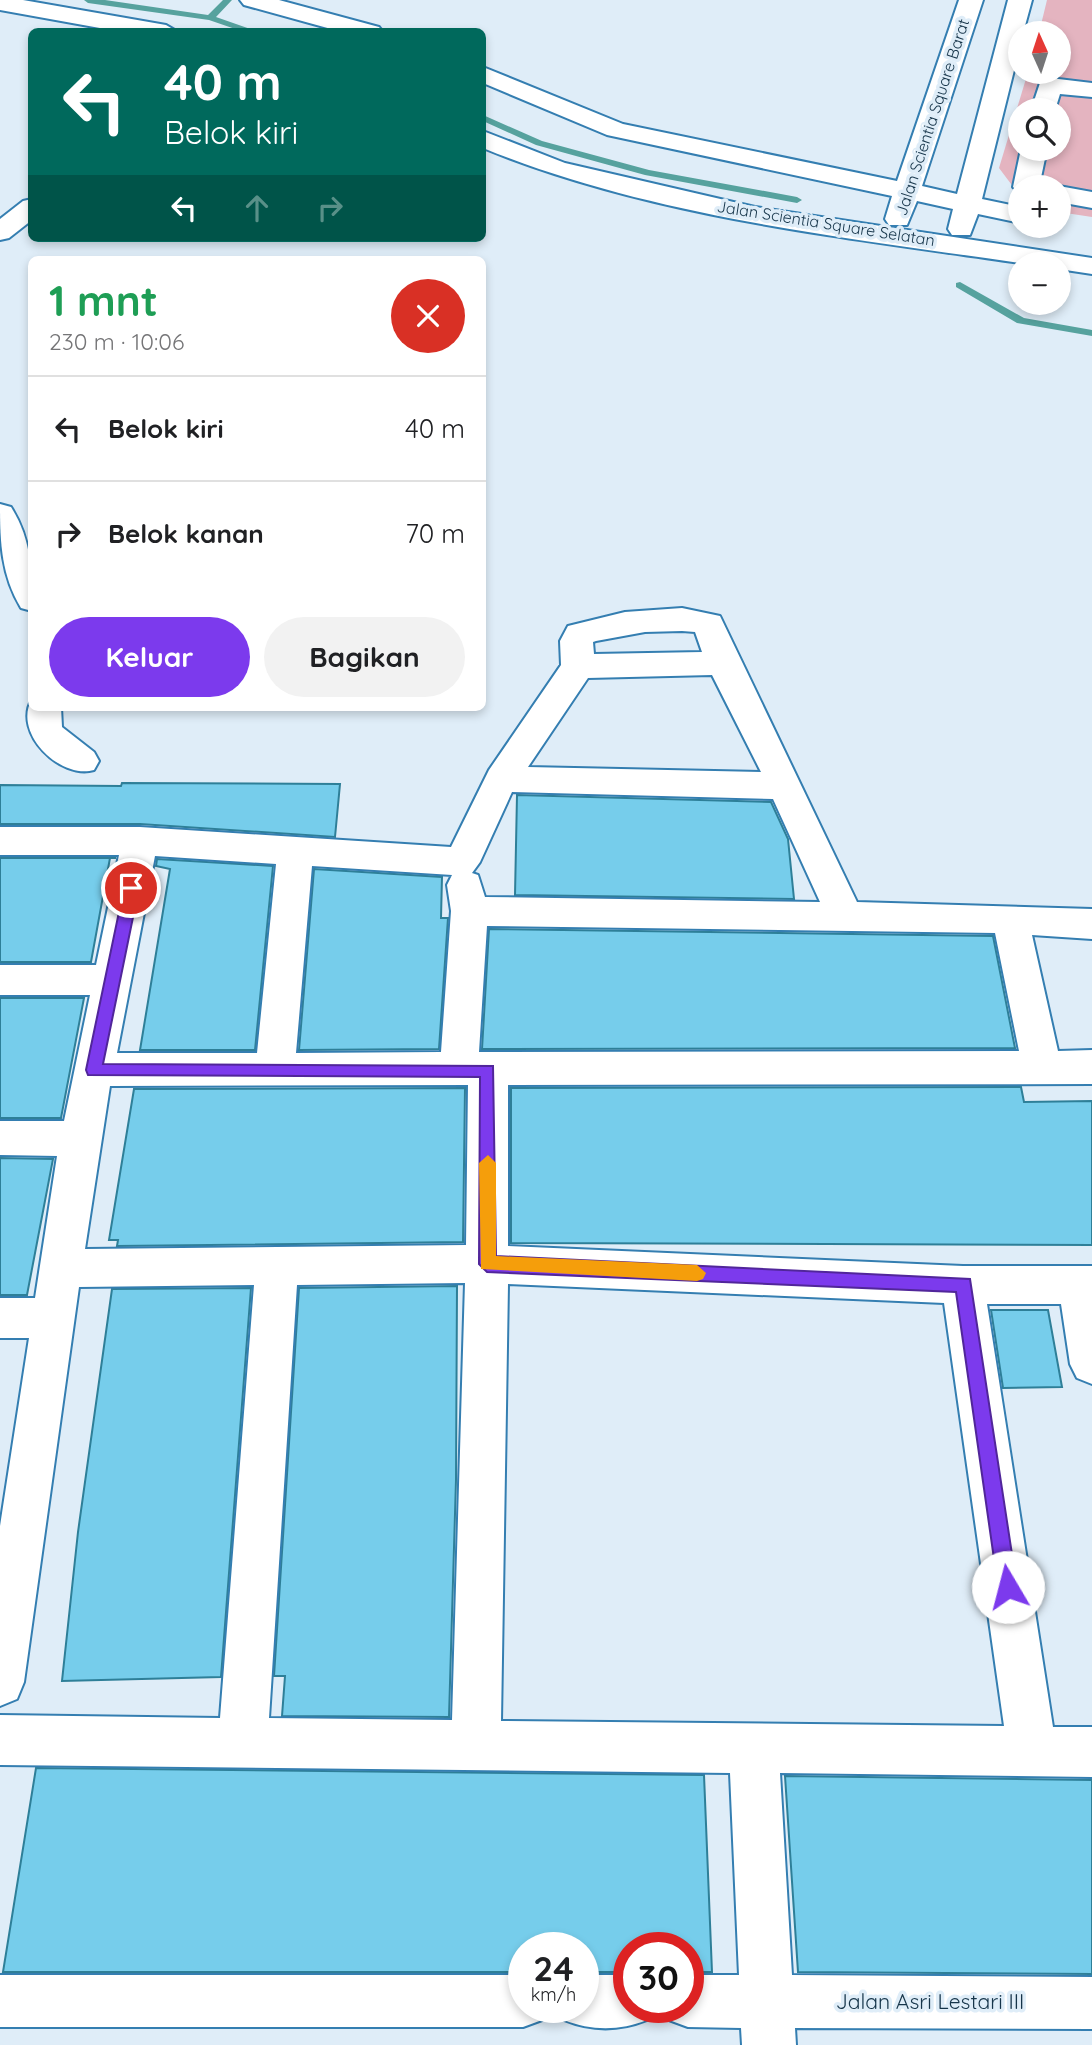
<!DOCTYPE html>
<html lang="id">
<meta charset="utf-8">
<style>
body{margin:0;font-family:Quicksand,sans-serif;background:#f2f2f2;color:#202124;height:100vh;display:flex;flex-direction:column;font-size:26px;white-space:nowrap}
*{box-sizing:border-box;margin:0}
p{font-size:23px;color:#757577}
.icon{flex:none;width:38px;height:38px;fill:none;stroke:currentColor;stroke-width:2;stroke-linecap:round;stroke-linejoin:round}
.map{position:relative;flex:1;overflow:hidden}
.sheet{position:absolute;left:28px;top:256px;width:458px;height:455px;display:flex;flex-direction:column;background:#fff;border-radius:10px;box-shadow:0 4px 10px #0003}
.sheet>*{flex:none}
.top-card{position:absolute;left:28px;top:28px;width:458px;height:214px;border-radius:10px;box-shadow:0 4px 10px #0003;background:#00695c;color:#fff;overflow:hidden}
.needle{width:46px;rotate:357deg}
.buttons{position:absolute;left:1008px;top:21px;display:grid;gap:14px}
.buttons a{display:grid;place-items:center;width:63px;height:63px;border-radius:50%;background:#fff;box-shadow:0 4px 10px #0003;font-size:35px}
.speed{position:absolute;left:508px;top:1932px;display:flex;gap:14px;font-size:35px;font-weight:700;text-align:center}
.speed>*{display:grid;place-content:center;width:91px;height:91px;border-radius:50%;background:#fff;box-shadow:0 4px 10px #0003;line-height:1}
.speed small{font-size:18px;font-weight:400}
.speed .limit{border:10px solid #d22;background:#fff;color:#111}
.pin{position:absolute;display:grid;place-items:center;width:60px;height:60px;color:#fff;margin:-30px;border:4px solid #fff;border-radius:50%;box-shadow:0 2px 7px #0007}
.me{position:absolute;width:77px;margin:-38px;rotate:352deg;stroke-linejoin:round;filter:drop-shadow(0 0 5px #0008)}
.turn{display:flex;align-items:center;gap:24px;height:147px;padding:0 21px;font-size:32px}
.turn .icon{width:91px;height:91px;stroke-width:2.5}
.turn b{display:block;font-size:49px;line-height:60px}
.lanes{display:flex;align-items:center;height:66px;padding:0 21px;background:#0003;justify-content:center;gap:35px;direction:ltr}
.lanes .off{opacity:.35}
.round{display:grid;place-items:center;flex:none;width:74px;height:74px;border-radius:37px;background:#f2f2f2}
.summary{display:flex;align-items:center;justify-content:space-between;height:119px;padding:0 21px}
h1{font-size:42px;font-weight:700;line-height:52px;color:#1e9e55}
.primary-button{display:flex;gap:14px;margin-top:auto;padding:14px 21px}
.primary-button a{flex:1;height:80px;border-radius:42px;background:#7c3aed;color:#fff;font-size:28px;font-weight:700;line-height:80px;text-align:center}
.primary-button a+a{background:#f2f2f2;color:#202124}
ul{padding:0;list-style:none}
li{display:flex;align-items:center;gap:21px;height:105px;padding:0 21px;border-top:2px solid #e0e0e0}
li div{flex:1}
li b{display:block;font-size:26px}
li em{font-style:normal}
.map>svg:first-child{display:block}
.green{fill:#e4b4c0;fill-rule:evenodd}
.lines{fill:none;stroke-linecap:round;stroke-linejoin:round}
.stream{fill:#56a29e;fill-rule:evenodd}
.building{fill:#76cdeb;stroke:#2e7f98;stroke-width:2}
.minor-casing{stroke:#347eb1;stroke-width:4}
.minor{fill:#fff;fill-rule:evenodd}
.route{fill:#7c3aed;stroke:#51269a;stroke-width:2}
.slow{fill:#f59e0b}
.labels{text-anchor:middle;stroke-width:7;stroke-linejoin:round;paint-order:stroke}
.far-street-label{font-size:16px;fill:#16354a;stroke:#dfedf8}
.near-street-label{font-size:21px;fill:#16354a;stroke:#dfedf8}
</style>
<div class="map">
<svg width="1092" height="2045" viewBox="0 0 1092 2045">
<rect width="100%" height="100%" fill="#dfedf8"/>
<path class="green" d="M1047 0H1092V217L1059 212V187H1020V196L999 168 1028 72H1059V33H1039ZM1020 110H1059V149H1020Z"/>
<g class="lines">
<g class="stream">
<polygon points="84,0 105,0 208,15 223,0 232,0 216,17 259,32 244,32 209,20 88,3"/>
<polygon points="483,115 542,141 649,170 797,197 802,200 797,203 645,175 536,145 483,121"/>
<polygon points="960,282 1024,318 1092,330 1092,336 1017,323 956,287 956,283"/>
</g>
</g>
<g class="building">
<polygon points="122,783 340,784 335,837 140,824 0,824 0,785 121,786"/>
<polygon points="517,795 771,802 788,839 794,899 515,895"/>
<polygon points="0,858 116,858 110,858 91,962 0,962"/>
<polygon points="157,859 273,866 255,1050 140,1050 170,869 156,866"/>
<polygon points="314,869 442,877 441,918 448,918 439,1049 299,1050"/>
<polygon points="489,929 993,936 1015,1048 482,1049"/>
<polygon points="0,998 84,998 61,1118 0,1118"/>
<polygon points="1021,1087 1024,1102 1092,1101 1092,1245 511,1243 511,1088"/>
<polygon points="465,1088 463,1242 117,1246 118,1240 109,1240 134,1089"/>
<polygon points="0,1158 53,1159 27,1295 0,1295"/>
<polygon points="457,1286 456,1480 449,1717 282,1716 285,1676 274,1676 299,1288"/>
<polygon points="251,1288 221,1677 62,1681 78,1532 112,1289"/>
<polygon points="991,1310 1048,1310 1062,1387 1003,1388"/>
<polygon points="36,1768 704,1775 712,1972 688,1972 688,1948 628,1948 628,1972 583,1972 583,1948 523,1948 523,1972 3,1972"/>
<polygon points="785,1776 1092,1780 1092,1974 798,1972"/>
</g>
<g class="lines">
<g class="minor-casing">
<g id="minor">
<polygon points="0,0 23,0 166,25 178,32 122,32 0,10"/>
<polygon points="240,0 279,0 379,27 383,32 342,32 244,5"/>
<polygon points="959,0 983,0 922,186 957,194 1008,0 1032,0 1023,33 1020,33 1020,46 982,199 1020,207 1020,223 978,214 970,235 952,235 948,229 953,209 917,201 907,225 889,225 885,219 892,196 607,135 483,83 483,67 623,124 897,181"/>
<polygon points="1050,78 1092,83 1092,97 1060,94 1055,110 1031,110 1041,80"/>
<path d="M483 131 565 163 755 207 1092 258V274L1059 269V264H1026C845 237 654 218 483 148Z"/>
<polygon points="1021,149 1047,149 1039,187 1020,187 1020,193 1013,187"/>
<polygon points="1059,186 1092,192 1092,208 1059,202 1059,187 1054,187"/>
<polygon points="32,199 32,220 9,238 0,240 0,219 23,201"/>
<path d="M0 504 11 507C32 540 32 573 32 611L21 608C1 575 0 541 0 504Z"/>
<path d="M682 608 720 616 857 902 1092 909V939L1032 935 1058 1051 1092 1050V1084L508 1085V1246L963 1266H1092V1384L1077 1378 1070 1364 1061 1304H987L1053 1727H1092V1777L780 1773 792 1975 1092 1977V2029L795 2028 796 2045H742L741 2028 688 2027 669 2020 664 2007H688V1975H739L730 1773 0 1765V1715L220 1718 254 1285 79 1287 24 1682 17 1699 0 1706V1526L29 1338H0V1298H35L57 1156 0 1155V1121H64L90 995H0V965H96L119 855H0V827H140L451 847 489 770 561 665 560 641 568 626 625 612ZM682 631 695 632 702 652 594 654 593 642 596 641 645 632ZM712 675 761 772 528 767 588 678ZM512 792 773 799 820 902 485 897 478 875 472 873 480 862ZM155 856 276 864 257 1053H117ZM312 866 452 875 447 885 451 911 441 1052 296 1053ZM487 926 995 933 1019 1051 479 1052ZM468 1085 466 1245 85 1249 110 1086ZM465 1283 452 1720 269 1718 297 1285ZM508 1284 944 1303 1004 1726 501 1721Z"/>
<path d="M32 699V707H61L62 727 94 752 99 761 94 770C61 780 12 733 32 699Z"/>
<polygon points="0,1975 523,1975 523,2007 547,2007 542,2020 523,2027 0,2027"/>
<path d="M583 1975H628V2007H652L647 2020C620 2031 591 2031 564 2020L559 2007H583Z"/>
</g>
</g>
<use href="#minor" class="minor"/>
</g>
<polygon class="route" points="131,882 139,888 103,1064 493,1066 496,1256 970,1279 1017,1587 1014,1594 1008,1596 1001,1594 998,1587 956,1292 487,1272 479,1264 480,1077 88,1075 86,1070 124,888"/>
<polygon class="slow" points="488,1155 496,1163 496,1256 697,1265 706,1273 703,1279 697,1281 481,1269 479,1163"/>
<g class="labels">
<g class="far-street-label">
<text transform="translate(932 117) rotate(-72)" y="6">Jalan Scientia Square Barat</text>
<text transform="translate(826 223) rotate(9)" y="6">Jalan Scientia Square Selatan</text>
</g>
<g class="near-street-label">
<text x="930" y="2009">Jalan Asri Lestari III</text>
</g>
</g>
</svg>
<div class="buttons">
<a><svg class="needle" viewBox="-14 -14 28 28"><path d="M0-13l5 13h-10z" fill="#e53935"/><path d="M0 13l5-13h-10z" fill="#757577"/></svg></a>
<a><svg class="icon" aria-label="search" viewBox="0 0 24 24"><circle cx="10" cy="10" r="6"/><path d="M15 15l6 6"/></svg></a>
<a>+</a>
<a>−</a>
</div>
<div class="speed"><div>24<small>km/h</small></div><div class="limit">30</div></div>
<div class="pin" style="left:131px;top:888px;background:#d93025"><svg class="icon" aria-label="arrive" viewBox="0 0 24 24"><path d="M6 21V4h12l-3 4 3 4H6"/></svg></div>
<svg class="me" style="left:1008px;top:1587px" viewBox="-20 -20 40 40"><circle r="19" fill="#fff"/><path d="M0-13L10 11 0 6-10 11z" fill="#7c3aed"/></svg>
<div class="top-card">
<div class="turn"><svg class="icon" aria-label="left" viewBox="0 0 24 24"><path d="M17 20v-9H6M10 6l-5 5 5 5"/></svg><div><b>40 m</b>Belok kiri</div></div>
<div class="lanes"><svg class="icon" aria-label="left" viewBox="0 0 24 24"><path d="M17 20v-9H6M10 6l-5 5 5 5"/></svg><svg class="icon off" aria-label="ahead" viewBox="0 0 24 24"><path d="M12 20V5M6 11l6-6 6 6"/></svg><svg class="icon off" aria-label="right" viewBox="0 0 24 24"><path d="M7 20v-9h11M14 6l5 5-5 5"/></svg></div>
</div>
<section class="sheet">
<div class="summary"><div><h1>1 mnt</h1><p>230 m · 10:06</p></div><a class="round" style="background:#d93025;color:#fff"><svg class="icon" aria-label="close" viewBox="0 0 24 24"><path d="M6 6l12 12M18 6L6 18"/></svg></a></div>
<ul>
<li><svg class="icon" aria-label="left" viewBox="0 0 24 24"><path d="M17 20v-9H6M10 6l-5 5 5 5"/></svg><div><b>Belok kiri</b></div><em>40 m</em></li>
<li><svg class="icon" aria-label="right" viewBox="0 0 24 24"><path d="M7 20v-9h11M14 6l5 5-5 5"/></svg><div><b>Belok kanan</b></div><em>70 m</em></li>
</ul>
<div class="primary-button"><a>Keluar</a><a>Bagikan</a></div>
</section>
</div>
